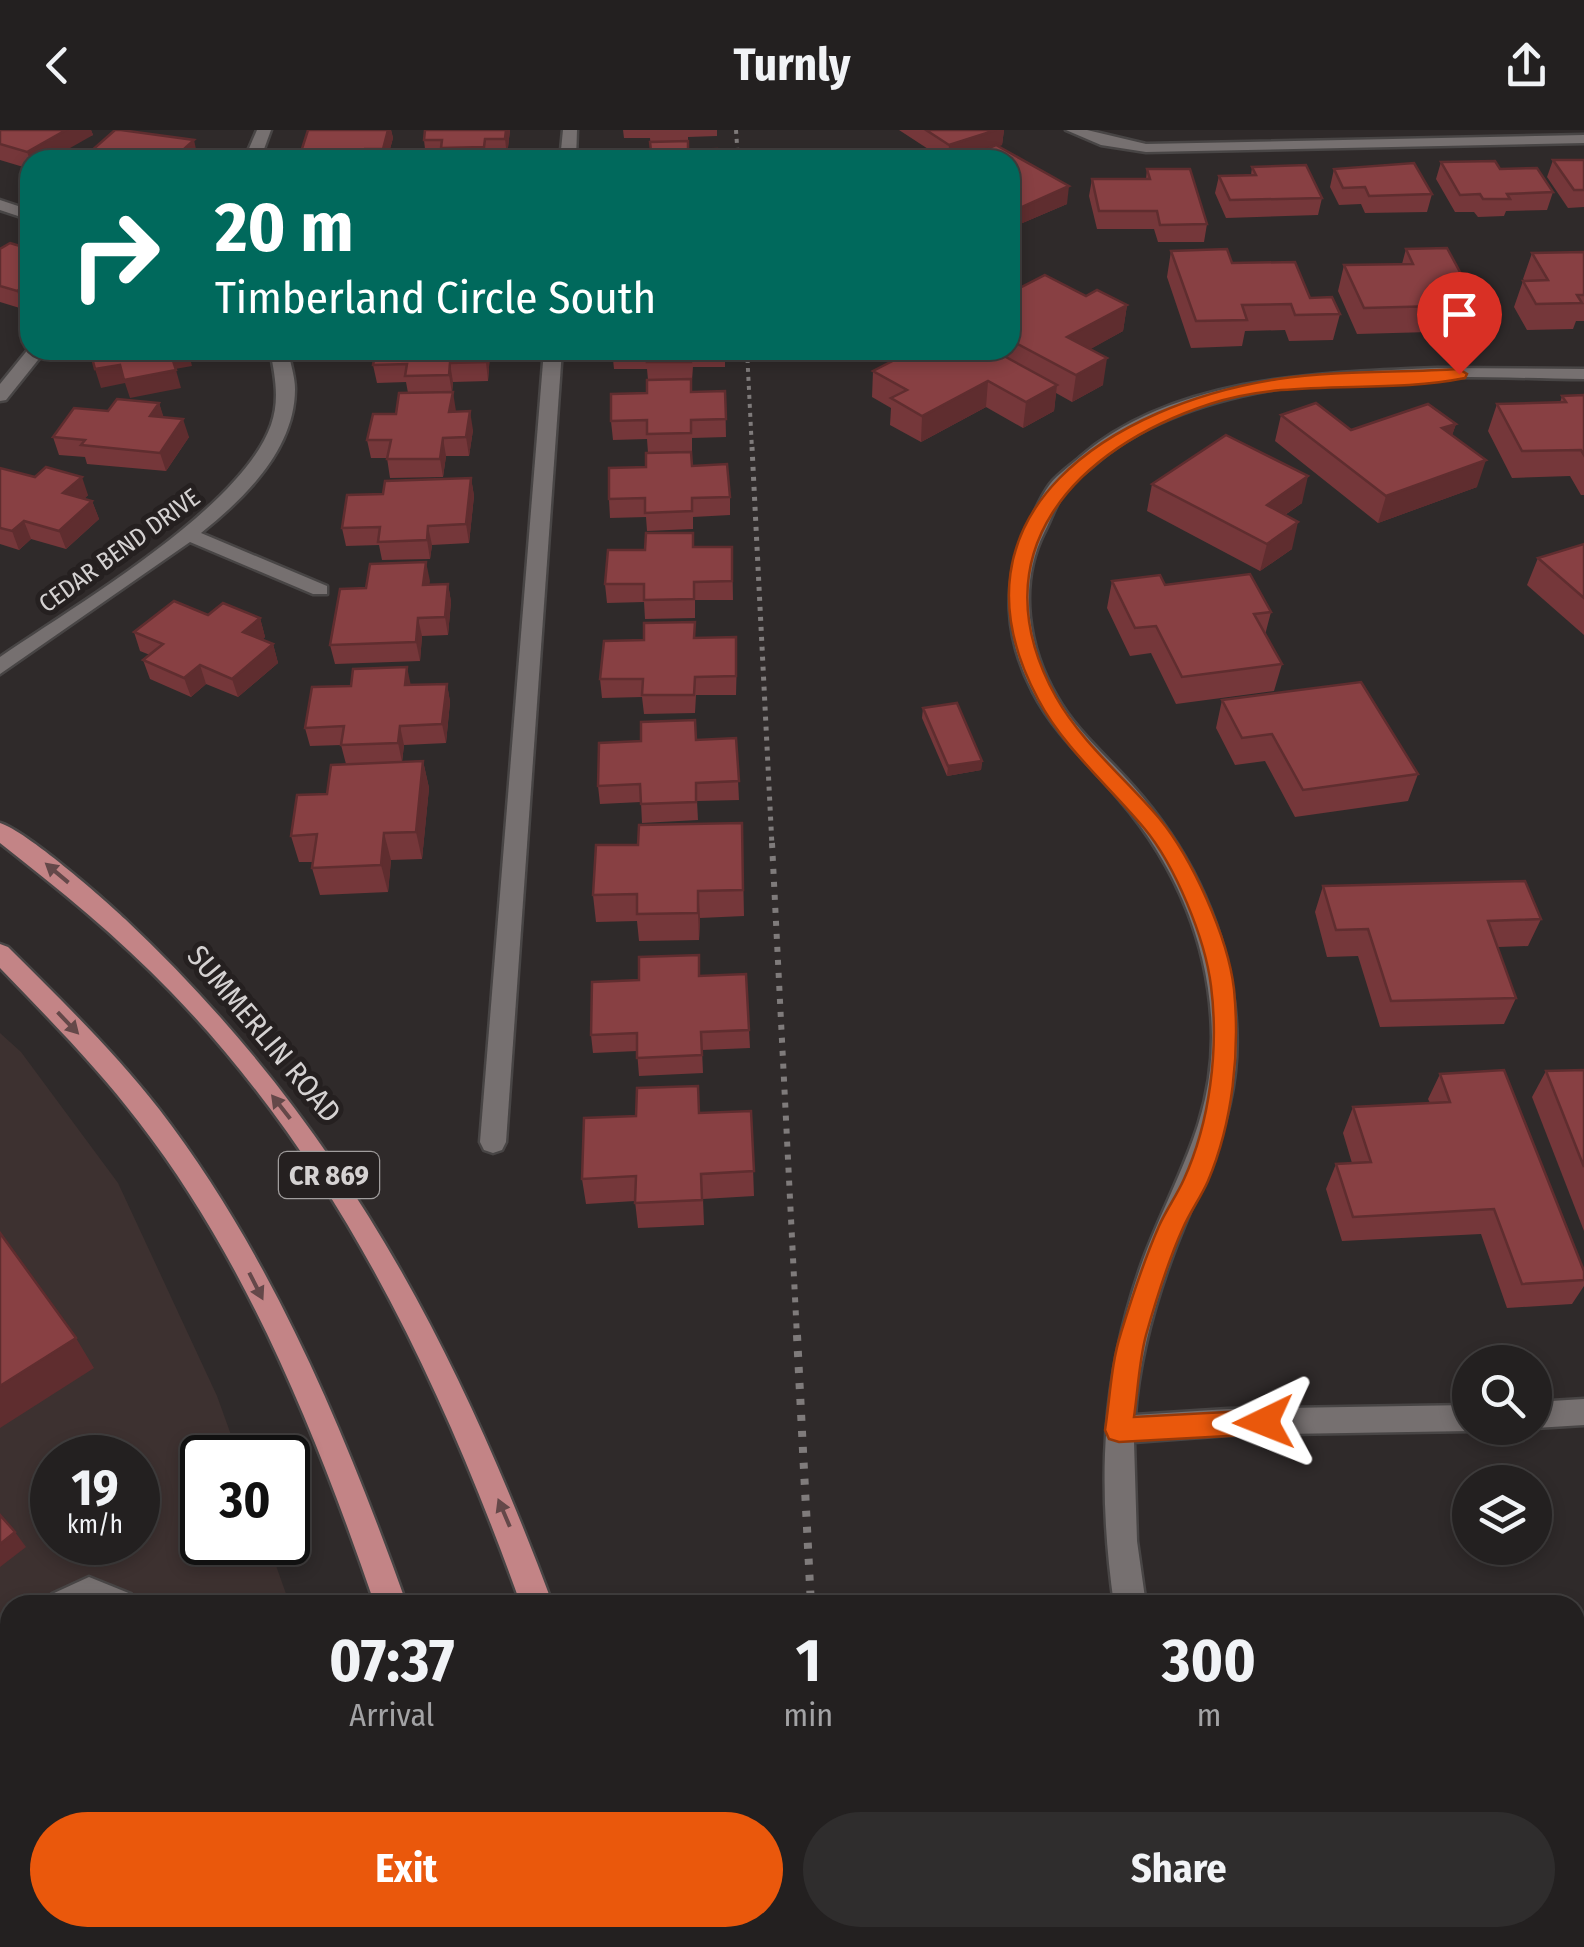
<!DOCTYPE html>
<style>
body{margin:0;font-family:"Fira Sans Condensed",sans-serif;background:#2f2d2d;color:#f1f3f6;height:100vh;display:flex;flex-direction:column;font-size:38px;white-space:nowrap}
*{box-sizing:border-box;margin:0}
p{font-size:32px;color:#a3a3a5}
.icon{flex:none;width:55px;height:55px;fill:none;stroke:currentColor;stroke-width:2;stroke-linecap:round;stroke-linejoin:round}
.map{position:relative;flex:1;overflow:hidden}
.sheet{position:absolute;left:0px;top:1465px;width:1585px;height:352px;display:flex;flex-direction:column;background:#232020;border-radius:30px 30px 0 0;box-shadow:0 5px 15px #0003,0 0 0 2px #403e3e}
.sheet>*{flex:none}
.banner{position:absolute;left:20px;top:20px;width:1000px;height:210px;border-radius:30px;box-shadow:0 5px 15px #0003,0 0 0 2px #403e3e;background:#00695c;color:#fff;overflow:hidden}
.buttons{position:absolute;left:1452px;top:1215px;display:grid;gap:20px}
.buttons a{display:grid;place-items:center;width:100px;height:100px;border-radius:50%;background:#232020;box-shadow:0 5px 15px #0003,0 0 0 2px #403e3e;font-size:50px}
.speed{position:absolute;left:30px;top:1305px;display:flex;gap:20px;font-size:50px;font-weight:700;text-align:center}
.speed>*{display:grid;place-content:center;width:130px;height:130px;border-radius:50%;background:#232020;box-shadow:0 5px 15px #0003,0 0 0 2px #403e3e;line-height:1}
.speed small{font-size:25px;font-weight:400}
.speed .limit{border:5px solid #111;border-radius:15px;background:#fff;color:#111}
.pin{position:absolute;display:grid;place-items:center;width:85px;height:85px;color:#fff;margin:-102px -42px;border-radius:50% 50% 50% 0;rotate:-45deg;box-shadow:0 0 10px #0007}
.pin .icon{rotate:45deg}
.me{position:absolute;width:110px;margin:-55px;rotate:268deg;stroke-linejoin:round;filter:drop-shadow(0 0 8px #0008)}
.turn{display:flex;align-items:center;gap:35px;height:210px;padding:0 30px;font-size:45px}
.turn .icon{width:130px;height:130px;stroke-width:2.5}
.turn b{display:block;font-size:70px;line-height:85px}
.eta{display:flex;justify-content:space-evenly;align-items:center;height:170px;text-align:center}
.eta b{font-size:60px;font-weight:700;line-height:70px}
.action{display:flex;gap:20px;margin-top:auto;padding:20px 30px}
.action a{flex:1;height:115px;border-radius:60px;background:#ea580c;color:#fff;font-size:40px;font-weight:700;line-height:115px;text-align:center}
.action a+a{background:#2f2d2d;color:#f1f3f6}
header{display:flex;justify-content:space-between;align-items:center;height:130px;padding:0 30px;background:#232020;font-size:45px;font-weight:700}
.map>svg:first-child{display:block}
.built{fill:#3d3130;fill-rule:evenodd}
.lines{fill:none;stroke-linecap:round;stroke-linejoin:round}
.minor-casing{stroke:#484545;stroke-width:5}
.major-casing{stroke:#484545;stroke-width:5}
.path-far3{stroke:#7f7b7b;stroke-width:4;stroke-dasharray:4 5;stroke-linecap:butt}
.path-far2{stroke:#7f7b7b;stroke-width:5;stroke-dasharray:4 6;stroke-linecap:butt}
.path-far1{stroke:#7f7b7b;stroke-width:6;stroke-dasharray:5 8;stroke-linecap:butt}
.path{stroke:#7f7b7b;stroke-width:8;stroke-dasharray:6 10;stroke-linecap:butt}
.minor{fill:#767070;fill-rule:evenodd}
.major{fill:#c38486;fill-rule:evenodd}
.wall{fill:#75373a}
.shaded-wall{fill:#5f2d2f}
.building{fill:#884043;stroke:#5f2d2f;stroke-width:2.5}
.oneway{fill:#644849}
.route{fill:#ea580c;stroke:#983908;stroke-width:2.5}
.labels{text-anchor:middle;stroke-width:10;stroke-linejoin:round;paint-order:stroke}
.far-street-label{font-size:25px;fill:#d5d2d2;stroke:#252020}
.shield{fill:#252020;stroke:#a09d9d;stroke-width:2.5}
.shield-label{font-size:28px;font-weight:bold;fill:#d5d2d2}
.street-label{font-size:30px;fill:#d5d2d2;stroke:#252020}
</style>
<header><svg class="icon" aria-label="back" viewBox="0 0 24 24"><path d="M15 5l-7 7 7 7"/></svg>Turnly<svg class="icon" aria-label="share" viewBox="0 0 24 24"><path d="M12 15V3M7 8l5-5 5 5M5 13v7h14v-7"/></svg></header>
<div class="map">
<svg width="1584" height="1817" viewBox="0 0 1584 1817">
<rect width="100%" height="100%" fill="#2f2a2a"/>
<path class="built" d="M0 903 21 922 118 1053 217 1266 239 1327 202 1328V1412L268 1413 290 1475H10V1808H375L376 1817H0ZM52 1328H138V1412H52Z"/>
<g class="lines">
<g class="minor-casing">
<g id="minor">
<polygon points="257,0 271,0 260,30 244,30"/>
<polygon points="563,0 577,0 576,30 560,30"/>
<polygon points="1066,0 1087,0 1146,14 1584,5 1584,13 1146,22 1101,15"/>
<polygon points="0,70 30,80 30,90 0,80"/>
<polygon points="30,217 46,220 6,270 0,271 0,254"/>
<path d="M270 220H288C290 232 295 247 295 259 295 319 245 368 201 403L327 456V464H313L190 412 0 544V527C74 476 241 379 271 295 280 270 275 246 270 220Z"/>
<polygon points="544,220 562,220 506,1012 502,1020 493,1023 484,1020 480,1012"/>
<path d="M1437 238 1584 239V249C1435 247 1213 231 1094 335 1085 343 1072 351 1065 361 1056 373 1051 390 1044 403 1018 455 1028 518 1057 567 1076 601 1108 627 1133 656 1186 715 1222 786 1233 864 1249 970 1211 1026 1175 1119 1155 1172 1139 1228 1135 1285L1228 1279 1470 1275V1298H1480L1470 1301 1228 1305 1134 1312 1137 1411 1146 1475H1114C1097 1353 1101 1247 1143 1130 1172 1052 1212 995 1212 907 1211 818 1177 736 1119 669 1089 634 1054 603 1033 562 1005 509 1001 451 1027 398 1034 384 1040 367 1050 354 1058 344 1070 336 1080 327 1174 246 1318 243 1437 238Z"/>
<polygon points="1584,1269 1584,1295 1535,1298 1533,1298 1535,1272"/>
<polygon points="89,1447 131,1464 136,1475 47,1475 52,1464"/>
<polygon points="10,1486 10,1519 0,1523 0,1490"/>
<polygon points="10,1681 10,1716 0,1720 0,1685"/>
<polygon points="164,1808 204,1808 200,1817 160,1817"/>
<polygon points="1170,1808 1205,1808 1208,1817 1172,1817"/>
</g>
</g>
<g class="major-casing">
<g id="major">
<path d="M0 693C26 701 103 768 125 789 336 988 453 1207 553 1475H521C441 1252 338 1034 171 862 118 807 60 760 0 713Z"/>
<path d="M0 814 8 817C60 869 114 921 159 979 272 1126 345 1302 407 1475H375C317 1306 248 1133 138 991 96 936 48 888 0 838Z"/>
<polygon points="460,1808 495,1808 497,1817 461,1817"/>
<polygon points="614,1808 649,1808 652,1817 616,1817"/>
</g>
</g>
<g class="path-far3">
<polyline points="736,0 738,30"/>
<polyline points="747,220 752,320"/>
</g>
<polyline class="path-far2" points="752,317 772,716"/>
<polyline class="path-far1" points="772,713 797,1207"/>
<g class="path">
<polyline points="797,1205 811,1475"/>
<polyline points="828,1808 828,1817"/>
</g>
<use href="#minor" class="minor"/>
<use href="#major" class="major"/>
</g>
<g class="wall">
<polygon points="0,0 91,0 93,5 30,30 30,39 0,30"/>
<polygon points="308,0 391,0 393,8 387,30 299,30"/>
<polygon points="510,0 507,26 487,27 487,30 442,30 442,27 426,28 424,10"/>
<polygon points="623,0 717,0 717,6 688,7 688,16 651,21 650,8 624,8"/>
<polygon points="899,0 1004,0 1002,15 998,16 1067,74 1013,97 1010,96 1010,30 982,21 954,30 945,30"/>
<polygon points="1553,30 1584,30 1584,77 1568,78 1547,47"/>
<polygon points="1441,32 1500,39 1553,62 1547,80 1506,81 1504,86 1478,87 1474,82 1455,82 1436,49"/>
<polygon points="1252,37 1322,68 1318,85 1226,88 1215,63 1219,46 1251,45"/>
<polygon points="1147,39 1207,94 1204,112 1158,112 1154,99 1097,99 1089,66 1092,49 1146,49"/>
<polygon points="1334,39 1432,64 1427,82 1365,83 1361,74 1339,75 1330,57"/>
<polygon points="10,113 23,179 0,172 0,119"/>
<polygon points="1406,119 1480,179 1472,205 1432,206 1430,202 1357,204 1338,161 1344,135 1402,134"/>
<polygon points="1171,121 1232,133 1310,168 1340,184 1333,210 1289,211 1285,200 1245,201 1242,216 1191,218 1167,147"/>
<polygon points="1584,122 1584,191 1576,191 1573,199 1527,200 1514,177 1523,151 1524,150 1523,149 1532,123"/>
<polygon points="1010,163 1086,166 1127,175 1123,201 1090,219 1103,255 1072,272 1056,263 1054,281 1023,298 986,277 921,312 890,295 891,278 872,267 873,241 902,226 903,220 1010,220"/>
<polygon points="612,220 725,220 725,237 693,237 692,250 691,250 691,262 725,261 726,307 692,308 692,321 648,323 647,309 613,310 611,291 647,263 648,250 647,239 614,239"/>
<polygon points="490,223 488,251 453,252 452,262 455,282 473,300 469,326 446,326 443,347 390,348 387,328 371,328 367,310 396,284 408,263 406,252 377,253 373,235"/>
<polygon points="1584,265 1584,365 1581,365 1570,346 1512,348 1488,301 1497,274 1560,273 1562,266"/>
<polygon points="159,273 163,287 189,307 166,341 87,334 85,327 59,325 53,307 108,281"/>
<polygon points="1281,285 1351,300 1456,294 1452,305 1477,357 1378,393 1275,311"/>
<polygon points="692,336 730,367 730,385 693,387 693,399 647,401 646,387 610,388 609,369"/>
<polygon points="0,338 88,365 84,369 92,371 99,389 66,419 31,409 19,420 0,414"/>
<polygon points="471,348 474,366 469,413 432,415 430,429 382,430 379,415 346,416 342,398 383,364"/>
<polygon points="1152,354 1302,373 1285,385 1292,419 1260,441 1147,381"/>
<polygon points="1584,414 1584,505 1527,455 1538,428"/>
<polygon points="694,417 732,417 733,470 695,470 695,488 645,489 644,472 607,473 605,454 645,420"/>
<polygon points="426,432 429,454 448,454 451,472 448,505 422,506 420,531 335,534 330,515 366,458"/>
<polygon points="1112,451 1165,455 1271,482 1265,505 1282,534 1274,561 1176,574 1151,523 1130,526 1107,478"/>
<polygon points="208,485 260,488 265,507 262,510 273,514 278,533 238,567 206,554 191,567 150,549 143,530 150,525 140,521 134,502"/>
<polygon points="696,508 737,526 736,565 696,565 695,583 644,584 642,567 602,568 600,549"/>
<polygon points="447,554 450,572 446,613 404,615 402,632 423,631 429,658 422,729 391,730 388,762 320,765 312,738 313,732 299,732 291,706 327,664 346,634 341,615 310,616 305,598 411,555"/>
<polygon points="1222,570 1418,644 1408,671 1295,687 1265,631 1235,635 1216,598"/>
<polygon points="923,578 982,631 981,640 947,646 922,588"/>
<polygon points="736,608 739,670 697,671 698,690 642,693 641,672 600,674 598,656 696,610"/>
<polygon points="742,693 744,786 700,788 699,810 639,811 637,791 596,792 593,765 638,715"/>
<polygon points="1323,756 1541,789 1528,816 1498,817 1516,868 1504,894 1380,897 1358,826 1327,827 1315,782"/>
<polygon points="746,844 750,918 702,920 703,943 639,946 637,921 593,923 591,905 700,846"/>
<polygon points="1584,940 1584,1101 1532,967 1546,941"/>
<polygon points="1440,944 1584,1141 1584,1156 1572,1174 1507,1178 1481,1104 1342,1111 1326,1059 1336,1034 1352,1033 1343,1003 1353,977 1430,973 1428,969"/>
<polygon points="751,981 754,1066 703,1069 704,1095 638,1098 635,1071 586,1074 582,1049 700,983"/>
</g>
<g class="shaded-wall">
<polygon points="66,0 91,0 93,5 49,30 30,30 27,22"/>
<polygon points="388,0 391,0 393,8 387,30 385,30 383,19"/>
<polygon points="506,0 510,0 507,26 505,9"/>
<polygon points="996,0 1004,0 1002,15 954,30 948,30 949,15"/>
<polygon points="194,10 198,28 196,30 172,30"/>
<polygon points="1069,56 1067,74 1013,97 1015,80"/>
<polygon points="30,152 30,174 23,179 17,161"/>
<polygon points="1127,175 1123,201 1064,234 1067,207"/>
<polygon points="188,220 192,236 175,239 170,221"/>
<polygon points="487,220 490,220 490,223 488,251 486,232"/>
<polygon points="1107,228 1103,255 1072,272 1076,245"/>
<polygon points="450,233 453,252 452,263 449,245"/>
<polygon points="120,235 176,240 181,258 130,268 125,253 101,258 95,239"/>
<polygon points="988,251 986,277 921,312 922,286"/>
<polygon points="1057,255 1054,281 1023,298 1026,272"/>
<polygon points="453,262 456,281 452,300 449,282"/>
<polygon points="159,273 165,291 150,286"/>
<polygon points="470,281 473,300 469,326 466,307"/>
<polygon points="183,289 189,307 166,341 160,323"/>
<polygon points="1456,294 1447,320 1442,298"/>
<polygon points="443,308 446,326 443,347 440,329"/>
<polygon points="1486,330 1477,357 1378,393 1386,366"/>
<polygon points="1308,346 1302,373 1260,402 1267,375"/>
<polygon points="82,347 88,365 70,382 63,363"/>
<polygon points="471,348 474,366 469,413 466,394"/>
<polygon points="92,371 99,389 66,419 59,401"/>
<polygon points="24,391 31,409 19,420 12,401"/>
<polygon points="1298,392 1292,419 1260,441 1267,414"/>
<polygon points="428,396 432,415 430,429 427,410"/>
<polygon points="426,432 430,451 427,473 423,455"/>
<polygon points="448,454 451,472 448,505 445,487"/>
<polygon points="260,488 265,507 248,521 243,502"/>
<polygon points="418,488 422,506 420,531 416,512"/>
<polygon points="273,514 278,533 238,567 232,549"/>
<polygon points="200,535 206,554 191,567 184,548"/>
<polygon points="407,537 411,556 405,555"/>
<polygon points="447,554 450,572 446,613 442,594"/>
<polygon points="400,596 404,615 402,632 398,613"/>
<polygon points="423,631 429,658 422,729 416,702"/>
<polygon points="982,631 981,640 947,646 948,636"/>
<polygon points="384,703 391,730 388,762 381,735"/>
<polygon points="698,761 700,788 699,810 698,783"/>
<polygon points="76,1208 94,1238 0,1298 0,1256"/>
<polygon points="15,1402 26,1417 0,1437 0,1414"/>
</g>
<g class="building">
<polygon points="0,0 66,0 27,22 0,14"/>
<polygon points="115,0 121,0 194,10 172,30 81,30"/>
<polygon points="308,0 388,0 383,19 365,19 363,27 299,28"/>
<polygon points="425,0 506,0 505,9 485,9 484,17 441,18 442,10 424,10"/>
<polygon points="926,0 996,0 949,15"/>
<polygon points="688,11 688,20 717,19 718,30 621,30 621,22 651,21 650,12"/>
<polygon points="996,15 1069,56 1015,80 1010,77 1010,30 960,30"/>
<polygon points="1553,30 1584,30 1584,60 1574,60"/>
<polygon points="1495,31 1500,39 1537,38 1553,62 1507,64 1510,69 1483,69 1480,64 1460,65 1441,32"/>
<polygon points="1414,33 1432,64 1369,66 1365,57 1343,58 1334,39"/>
<polygon points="1306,35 1322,68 1230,70 1219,46 1256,45 1252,37"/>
<polygon points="1147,39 1190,39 1207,94 1160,95 1157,81 1099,81 1092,49 1150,49"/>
<polygon points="10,113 30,119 30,129 27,132 30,132 30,152 17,161 0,156 0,119"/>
<polygon points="1447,118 1480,179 1439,180 1438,176 1364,178 1344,135 1413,134 1406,119"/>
<polygon points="1227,119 1232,133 1295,132 1310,168 1332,167 1340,184 1295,185 1291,174 1242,175 1247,190 1196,191 1171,121"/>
<polygon points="1584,122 1584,165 1577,165 1582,173 1536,174 1523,151 1548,150 1532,123"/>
<polygon points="1045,145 1086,166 1097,160 1127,175 1067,207 1107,228 1076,245 1010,210 1010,163"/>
<polygon points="90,220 174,220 170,221 176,240 124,250 120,235 95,239"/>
<polygon points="376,220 487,220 486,232 450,233 449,245 405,246 407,234 373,235"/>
<polygon points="612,220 692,220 691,232 647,232 648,221"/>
<polygon points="914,220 993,220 1057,255 1026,272 988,251 922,286 891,268 907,260 873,241"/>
<polygon points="691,249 691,262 725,261 726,289 691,290 691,303 647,304 647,290 611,291 611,264 647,263 647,250"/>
<polygon points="453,262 449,282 470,281 466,307 443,308 440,329 387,329 391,310 367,310 373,284 396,284 399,263"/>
<polygon points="1584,265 1584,325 1581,320 1522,321 1497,274 1566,272 1562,266"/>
<polygon points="117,269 159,273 150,286 183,289 160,323 81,315 85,310 53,307 74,278 108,281"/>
<polygon points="1316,273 1351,300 1428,274 1456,294 1442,298 1486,330 1386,366 1281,285"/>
<polygon points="1226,305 1308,346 1267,375 1298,392 1267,414 1152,354"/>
<polygon points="691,322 692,336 727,334 730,367 692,368 692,381 645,383 645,368 609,369 609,338 646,337 646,323"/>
<polygon points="46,337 82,347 63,363 92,371 59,401 24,391 12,401 0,398 0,338 35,347"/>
<polygon points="471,348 466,394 428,396 427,410 378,412 380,397 342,398 347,365 383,364 385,351"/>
<polygon points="646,403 693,403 693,417 732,417 732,451 694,452 694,469 644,470 644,454 605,454 608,420 645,420"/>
<polygon points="1584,414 1584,468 1538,428"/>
<polygon points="426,432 423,455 448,454 445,487 418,488 416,512 330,515 340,459 366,458 370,434"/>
<polygon points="1250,444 1271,482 1254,484 1282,534 1182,547 1156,496 1135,498 1112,451 1160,445 1165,455"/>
<polygon points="174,471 208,485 223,473 260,488 243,502 273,514 232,549 200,535 184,548 143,530 163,514 134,502"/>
<polygon points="695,492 694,508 736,507 736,546 695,547 694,565 642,565 643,549 600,549 604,511 644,510 644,493"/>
<polygon points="407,537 405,555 447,554 442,594 400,596 398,613 341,615 344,596 305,598 312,557 351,556 353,539"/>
<polygon points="1361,552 1418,644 1303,660 1272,604 1242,608 1222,570"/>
<polygon points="957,573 982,631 948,636 923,578"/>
<polygon points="695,590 696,610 736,608 739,651 696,653 696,672 641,674 640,654 598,656 599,613 641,611 641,592"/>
<polygon points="423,631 416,702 384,703 381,735 312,738 317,704 291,706 297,665 327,664 331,635"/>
<polygon points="742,693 743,760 698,761 698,783 637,784 637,764 593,765 596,715 638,715 639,695"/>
<polygon points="1525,751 1541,789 1488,791 1516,868 1391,871 1368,799 1336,800 1323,756"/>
<polygon points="699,825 699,846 746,844 749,900 701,902 702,925 637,928 637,903 591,905 592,852 639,850 639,827"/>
<polygon points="1504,940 1584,1141 1584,1150 1522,1154 1494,1079 1353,1087 1336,1034 1371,1032 1353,977 1450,972 1440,944"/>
<polygon points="1584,940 1584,1037 1546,941"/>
<polygon points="698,956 699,983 751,981 754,1041 701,1044 702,1070 635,1073 636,1046 582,1049 584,988 636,986 637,958"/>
<polygon points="0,1103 76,1208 0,1256"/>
<polygon points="0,1385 15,1402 0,1414"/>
</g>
<defs><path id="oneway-solid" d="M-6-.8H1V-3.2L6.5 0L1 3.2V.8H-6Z" transform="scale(2.5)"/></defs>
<g class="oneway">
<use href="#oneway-solid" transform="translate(57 743) rotate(-140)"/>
<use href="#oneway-solid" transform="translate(68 893) rotate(46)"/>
<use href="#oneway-solid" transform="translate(281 977) rotate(-128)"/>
<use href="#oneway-solid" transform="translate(256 1156) rotate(63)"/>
<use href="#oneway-solid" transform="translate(504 1383) rotate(-113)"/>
</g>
<path class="route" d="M1459 239 1467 244 1465 248C1381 265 1293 247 1210 274 1075 318 976 423 1056 567 1081 612 1126 649 1159 688 1192 728 1228 807 1234 859 1240 922 1233 992 1208 1051 1201 1067 1190 1082 1183 1098 1168 1131 1156 1170 1146 1205 1139 1231 1138 1260 1134 1287L1264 1280 1273 1283 1277 1292 1273 1300 1264 1304 1119 1312 1109 1309 1105 1300C1110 1269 1111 1233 1121 1203 1132 1167 1144 1130 1159 1096 1166 1080 1177 1065 1184 1049 1210 992 1219 919 1211 856 1205 808 1175 735 1144 698 1109 656 1063 617 1038 569 938 382 1115 274 1278 249 1337 240 1400 243 1459 239Z"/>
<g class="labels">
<g class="far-street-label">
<text transform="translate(119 420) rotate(-36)" y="9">CEDAR BEND DRIVE</text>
</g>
<rect class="shield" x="279" y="1022" width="100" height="46" rx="8"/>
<g class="shield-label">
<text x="329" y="1055">CR 869</text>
</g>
<g class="street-label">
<text transform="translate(264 904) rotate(50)" y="10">SUMMERLIN ROAD</text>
</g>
</g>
</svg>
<div class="buttons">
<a><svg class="icon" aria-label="search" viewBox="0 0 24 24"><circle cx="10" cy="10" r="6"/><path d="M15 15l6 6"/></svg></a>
<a><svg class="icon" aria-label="layers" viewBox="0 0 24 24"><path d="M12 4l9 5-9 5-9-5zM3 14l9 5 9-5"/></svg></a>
</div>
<div class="speed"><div>19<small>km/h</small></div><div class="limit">30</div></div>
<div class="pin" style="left:1459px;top:244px;background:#d93025"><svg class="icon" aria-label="arrive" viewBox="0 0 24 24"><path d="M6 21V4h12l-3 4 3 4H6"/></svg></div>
<svg class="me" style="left:1264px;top:1292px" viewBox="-20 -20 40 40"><path d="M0-17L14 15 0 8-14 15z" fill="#ea580c" stroke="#fff" stroke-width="4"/></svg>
<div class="banner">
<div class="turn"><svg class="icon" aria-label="right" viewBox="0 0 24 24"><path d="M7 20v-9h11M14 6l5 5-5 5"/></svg><div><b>20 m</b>Timberland Circle South</div></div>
</div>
<section class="sheet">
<div class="eta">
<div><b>07:37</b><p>Arrival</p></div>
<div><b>1</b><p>min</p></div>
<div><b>300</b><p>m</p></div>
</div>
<div class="action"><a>Exit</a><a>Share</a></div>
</section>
</div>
